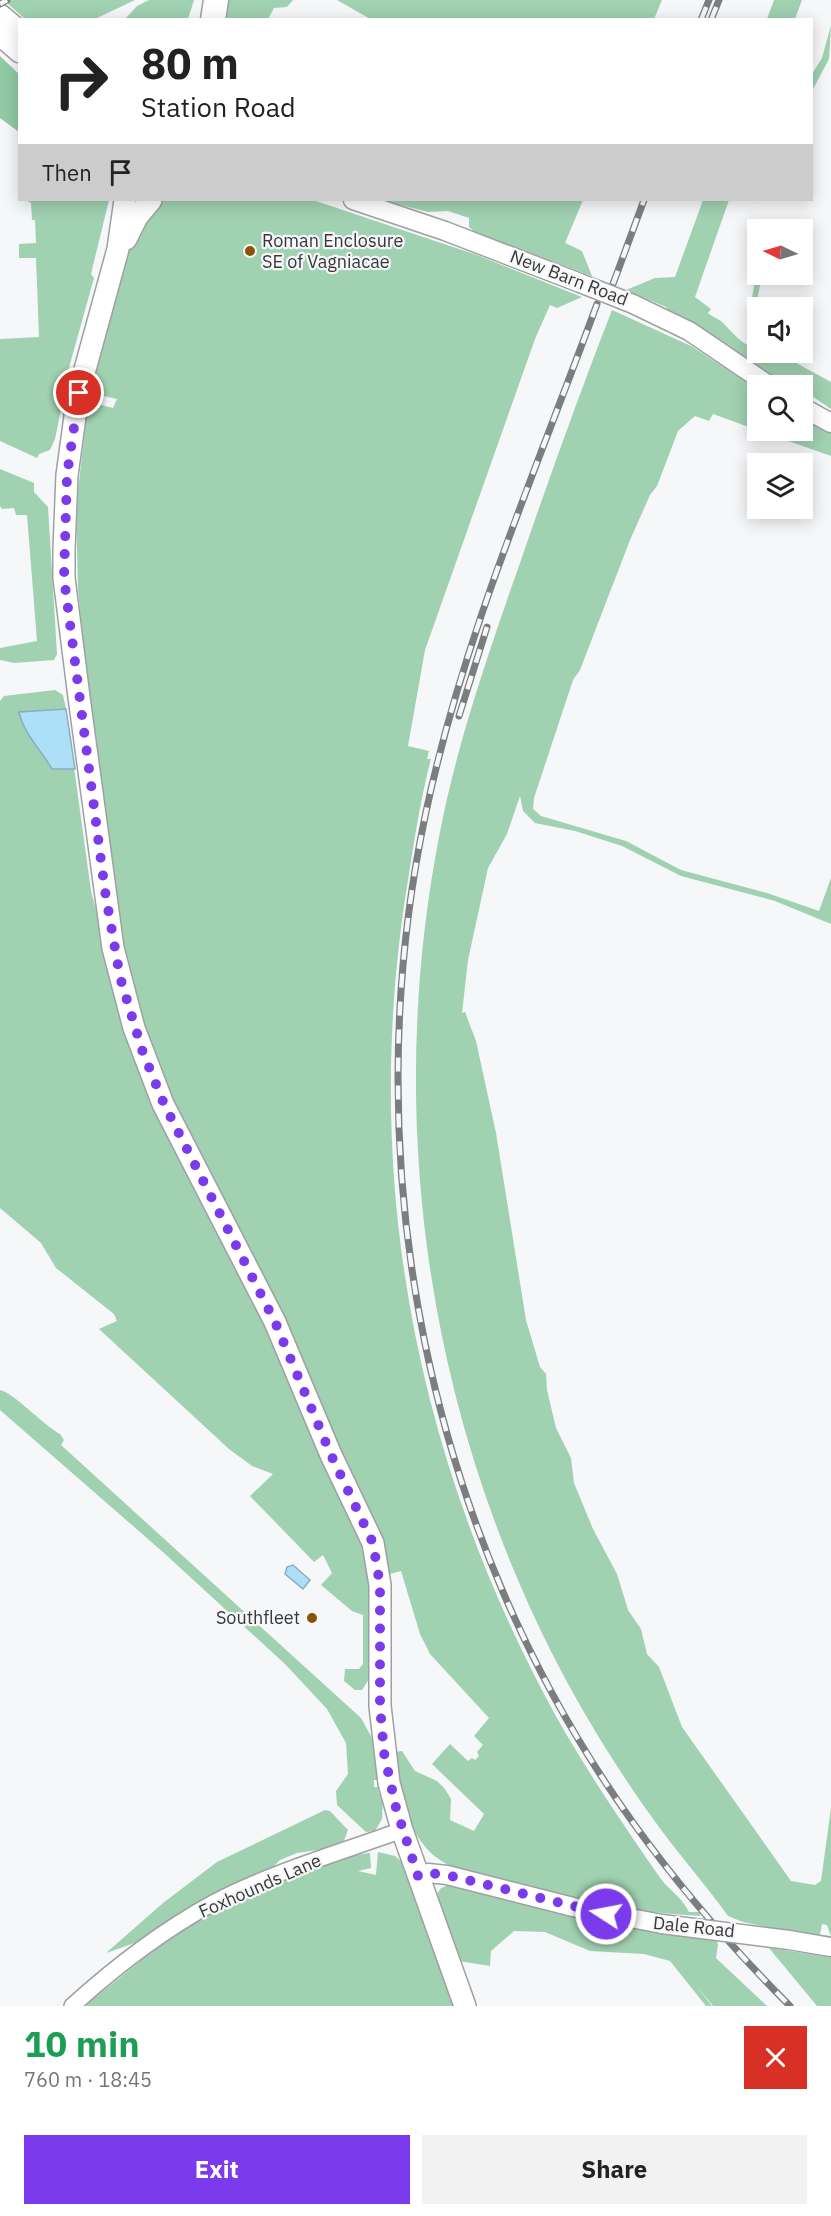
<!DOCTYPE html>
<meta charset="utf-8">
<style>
body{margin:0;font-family:"IBM Plex Sans",sans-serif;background:#f2f2f2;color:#222;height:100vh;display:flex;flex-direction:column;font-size:22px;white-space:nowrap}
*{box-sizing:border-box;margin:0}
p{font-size:20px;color:#767676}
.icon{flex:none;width:33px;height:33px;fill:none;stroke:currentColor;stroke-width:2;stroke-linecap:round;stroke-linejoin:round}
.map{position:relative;height:2006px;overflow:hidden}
.sheet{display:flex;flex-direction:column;background:#fff;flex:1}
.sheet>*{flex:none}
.top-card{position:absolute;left:18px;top:18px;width:795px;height:183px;border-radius:0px;box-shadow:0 3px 15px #0003;background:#fff;color:#222;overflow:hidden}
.needle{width:39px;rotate:275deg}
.buttons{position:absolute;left:747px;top:219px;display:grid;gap:12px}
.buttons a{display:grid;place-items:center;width:66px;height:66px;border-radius:0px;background:#fff;box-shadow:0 3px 15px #0003;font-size:30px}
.pin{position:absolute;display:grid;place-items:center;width:51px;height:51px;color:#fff;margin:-26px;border:3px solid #fff;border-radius:50%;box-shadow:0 2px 6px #0007}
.me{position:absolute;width:66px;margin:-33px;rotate:281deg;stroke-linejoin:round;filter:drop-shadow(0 0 4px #0008)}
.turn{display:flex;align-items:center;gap:21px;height:126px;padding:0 24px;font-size:27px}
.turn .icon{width:78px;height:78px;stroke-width:2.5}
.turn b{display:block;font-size:42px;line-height:51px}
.then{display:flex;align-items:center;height:57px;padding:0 24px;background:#0003;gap:12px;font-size:22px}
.round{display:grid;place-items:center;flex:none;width:63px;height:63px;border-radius:0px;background:#f2f2f2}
.headline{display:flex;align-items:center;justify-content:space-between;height:102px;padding:0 24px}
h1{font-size:36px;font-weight:700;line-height:45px;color:#1e9e55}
.primary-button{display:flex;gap:12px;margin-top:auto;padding:12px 24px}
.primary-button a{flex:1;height:69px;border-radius:0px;background:#7c3aed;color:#fff;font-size:24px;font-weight:700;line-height:69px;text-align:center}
.primary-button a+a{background:#f2f2f2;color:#222}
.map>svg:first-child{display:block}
.green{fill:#a0d1b1}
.forest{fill:#91caa5}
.water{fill:#addff9;stroke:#8aadbf;stroke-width:1.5}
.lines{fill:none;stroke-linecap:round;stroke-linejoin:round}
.minor-casing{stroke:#9fa0a2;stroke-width:18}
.tertiary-casing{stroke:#9fa0a2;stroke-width:21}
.secondary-casing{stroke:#9fa0a2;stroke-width:24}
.trunk-casing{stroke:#9fa0a2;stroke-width:27}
.minor{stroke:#fff;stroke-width:15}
.tertiary{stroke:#fff;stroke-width:18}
.secondary{stroke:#fff;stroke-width:21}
.trunk{stroke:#fff;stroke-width:24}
.rail-casing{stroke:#7c7d7e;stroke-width:7}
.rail{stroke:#f6f7f9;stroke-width:4.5;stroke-dasharray:14;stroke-linecap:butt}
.tertiary-bridge-casing{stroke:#9fa0a2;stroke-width:21;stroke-linecap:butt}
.tertiary-bridge{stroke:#fff;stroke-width:18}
.route{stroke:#7c3aed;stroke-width:10;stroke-dasharray:0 18}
.poi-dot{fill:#8b5209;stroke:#f6f7f9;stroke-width:2}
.labels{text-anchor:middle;stroke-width:4.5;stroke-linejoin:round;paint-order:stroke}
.poi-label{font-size:18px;fill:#383839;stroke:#f6f7f9;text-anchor:start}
.street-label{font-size:18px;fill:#383839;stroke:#f6f7f9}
</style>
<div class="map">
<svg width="831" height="2006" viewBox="0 0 831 2006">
<rect width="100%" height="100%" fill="#f6f7f9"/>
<g class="green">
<polygon points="12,0 135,0 95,19 26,20 7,3"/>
<polygon points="149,0 194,0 188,19 125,19 137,6"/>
<polygon points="228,0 293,0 287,7 274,8 268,19 223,20"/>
<polygon points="337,0 662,0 654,19 372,20"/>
<polygon points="774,0 802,0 795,19 767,19"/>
<polygon points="831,25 829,59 812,91 812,74 822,58"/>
<polygon points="26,200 109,200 91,274 94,278 70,364 55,439 50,450 39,454 37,458 0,441 0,339 39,337 36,258 19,258 19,244 36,243 35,220 32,220 31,203"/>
<path d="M161 200H313L477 255 582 297 557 308 550 305 535 339 425 650 408 746 429 751 427 759H431C421 797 415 836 409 874 361 1158 409 1437 543 1692 573 1750 610 1805 647 1859 653 1867 658 1876 665 1884 674 1893 683 1900 689 1912H700V1916C615 1911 534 1894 453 1867 406 1847 402 1795 393 1752L402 1751 415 1771 437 1781 445 1789 451 1799 450 1820 474 1831 484 1814 432 1764 450 1744 468 1761 472 1758 475 1760 479 1756 477 1752 483 1745 474 1736 489 1718 430 1654 420 1634 401 1571 386 1575 201 1169 131 1005 88 686 78 590 76 509 88 402 113 408 117 399 99 395 91 384 128 247Z"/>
<polygon points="381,200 583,200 565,243 582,251 592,276 476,233 469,227 469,218 448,211 428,212"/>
<path d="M703 200H729L695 297 711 309 708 313C712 317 720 319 724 324 733 333 744 347 757 348L748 322 757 268 758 274 762 275 755 311 758 352 778 353 831 382V409L803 390 802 386 785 385 716 338 669 311 666 307 626 290 655 278 675 277Z"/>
<path d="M612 310 691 346 757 389V430L713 414 709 421 695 416 678 431 657 486 650 495 630 540 580 670 573 680 534 798 533 809 541 816 626 841 681 870 767 893 819 911 831 878V924L775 901 681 876 622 846 575 831 535 823 523 811 520 796 507 834 488 868 468 960 462 1013 465 1012 476 1041 496 1133 526 1320 540 1367 546 1374 547 1390 556 1428 571 1458 574 1483 593 1529 617 1574 628 1610 641 1629 647 1654 659 1667 682 1727 791 1881 815 1885 821 1881 831 1808V1937L827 1925 822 1924 820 1934 815 1937 743 1922 728 1916C706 1885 681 1857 659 1827 626 1782 594 1732 567 1682 428 1424 383 1120 440 832 458 739 490 649 521 560 550 476 580 392 612 310Z"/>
<polygon points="803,418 831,431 831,456 760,431 802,430"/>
<polygon points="0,469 34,483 34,492 48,507 57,654 54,660 14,663 0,660 0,648 37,641 27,515 16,515 14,508 2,509 0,506"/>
<polygon points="55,690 63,695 66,709 91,891 116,985 253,1290 371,1562 371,1676 362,1690 355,1690 344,1681 345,1669 359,1669 363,1664 363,1615 352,1611 321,1585 332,1573 323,1555 314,1562 250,1496 273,1474 252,1466 229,1449 99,1329 117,1321 114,1314 56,1268 41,1243 0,1208 0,701 4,696"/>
<path d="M0 1390C14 1393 42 1424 60 1434L64 1440 61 1445 361 1718 373 1740 377 1780H374V1787H378L379 1794H383L382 1819 375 1831 366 1832 337 1805 336 1791 348 1774 346 1743 327 1709 286 1665 164 1553 0 1410Z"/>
<polygon points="325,1810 330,1811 348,1830 343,1843 336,1847 297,1853 280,1860 269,1871 149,1938 106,1953 163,1903 217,1862"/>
<path d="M378 1852 395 1856 404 1864 457 2006H83C117 1982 147 1953 182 1930 233 1895 294 1872 354 1855L370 1853 371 1868 358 1871 376 1875Z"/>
<polygon points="451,1884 715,1939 718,1944 716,1958 767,2006 713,2006 695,1984 712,2006 706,2006 670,1961 644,1954 590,1951 545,1932 514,1931 491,1951 490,1966 452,1960 435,1897 441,1888"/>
<polygon points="769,1948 831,1957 831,2006 817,2006"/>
</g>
<polygon class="forest" points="0,56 19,74 19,132 0,118"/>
<g class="water">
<path d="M66 709 75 769H52C41 750 24 734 19 712Z"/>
<polygon points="293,1565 310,1580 303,1589 285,1574 287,1567"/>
</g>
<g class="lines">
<g class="minor-casing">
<path id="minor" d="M72 2006C115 1967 162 1931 213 1903 272 1872 339 1853 402 1830"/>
</g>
<g class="tertiary-casing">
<g id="tertiary">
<polyline points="353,200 445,231 580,283"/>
<polyline points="633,304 689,331 770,386"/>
<polyline points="802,407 831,423"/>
<polyline points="418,1876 428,1873 447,1875 573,1907 662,1924"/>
<polyline points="789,1940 831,1947"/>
</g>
</g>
<g class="secondary-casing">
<g id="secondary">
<polyline points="0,15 20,32"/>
<polyline points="0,35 20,52"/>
<polyline points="125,200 118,249 78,395 67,475 64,549 64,578 79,697 113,948 134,1028 163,1104 275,1322 331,1455 373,1543 380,1585 380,1706 389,1783 402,1830 465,2006"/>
<polyline points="126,239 137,217 151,200"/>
</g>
</g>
<g class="trunk-casing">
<polyline id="trunk" points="213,20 216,0"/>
</g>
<use href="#minor" class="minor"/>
<use href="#tertiary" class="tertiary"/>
<use href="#secondary" class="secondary"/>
<use href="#trunk" class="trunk"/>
<g class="rail-casing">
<g id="rail">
<polyline points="0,4 7,0"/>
<polyline points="701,20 709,0"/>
<polyline points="711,20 719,0"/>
<polyline points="613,284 644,200"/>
<path d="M597 304C536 471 463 637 426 812 352 1159 426 1535 634 1824 681 1889 733 1949 790 2006"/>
<polyline points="459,716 487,627"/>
</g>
</g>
<use href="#rail" class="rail"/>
<g class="tertiary-bridge-casing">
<g id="tertiary-bridge">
<polyline points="580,283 633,304"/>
<polyline points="662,1924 789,1940"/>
</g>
</g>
<use href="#tertiary-bridge" class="tertiary-bridge"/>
</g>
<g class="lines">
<polyline class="route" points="79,393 67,475 64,578 105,891 120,977 142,1050 164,1104 275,1322 331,1455 373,1543 380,1585 380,1706 384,1753 396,1808 418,1876 428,1873 447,1875 606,1914"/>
</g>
<g class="poi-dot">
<circle cx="250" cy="251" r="6"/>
<circle cx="312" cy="1618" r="6"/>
</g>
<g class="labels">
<g class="poi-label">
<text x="262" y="247">Roman Enclosure<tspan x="262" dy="21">SE of Vagniacae</tspan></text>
<text x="300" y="1624" text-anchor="end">Southfleet</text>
</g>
<g class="street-label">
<text transform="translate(569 278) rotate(21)" y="6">New Barn Road</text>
<text transform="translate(260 1886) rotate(-24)" y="6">Foxhounds Lane</text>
<text transform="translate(694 1927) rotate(6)" y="6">Dale Road</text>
</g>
</g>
</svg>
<div class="buttons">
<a><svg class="needle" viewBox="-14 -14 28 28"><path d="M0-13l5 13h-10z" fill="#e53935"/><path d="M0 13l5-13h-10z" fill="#767676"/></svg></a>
<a><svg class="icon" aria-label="sound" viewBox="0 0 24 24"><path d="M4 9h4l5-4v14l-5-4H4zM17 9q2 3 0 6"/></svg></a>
<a><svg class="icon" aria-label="search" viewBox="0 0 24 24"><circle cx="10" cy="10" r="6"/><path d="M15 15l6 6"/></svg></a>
<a><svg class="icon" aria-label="layers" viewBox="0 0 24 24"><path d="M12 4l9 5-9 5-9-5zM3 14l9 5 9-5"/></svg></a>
</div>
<div class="pin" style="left:79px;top:393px;background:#d93025"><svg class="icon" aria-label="arrive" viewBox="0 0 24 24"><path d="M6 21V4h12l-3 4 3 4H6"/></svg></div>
<svg class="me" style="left:606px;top:1914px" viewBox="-20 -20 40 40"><circle r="17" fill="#7c3aed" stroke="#fff" stroke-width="3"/><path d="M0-11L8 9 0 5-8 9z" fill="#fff"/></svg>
<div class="top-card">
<div class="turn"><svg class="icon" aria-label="right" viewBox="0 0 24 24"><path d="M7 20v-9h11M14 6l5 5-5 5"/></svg><div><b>80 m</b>Station Road</div></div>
<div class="then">Then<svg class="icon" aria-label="arrive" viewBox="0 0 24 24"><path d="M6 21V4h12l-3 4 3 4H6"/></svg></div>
</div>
</div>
<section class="sheet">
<div class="headline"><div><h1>10 min</h1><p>760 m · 18:45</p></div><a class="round" style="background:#d93025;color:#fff"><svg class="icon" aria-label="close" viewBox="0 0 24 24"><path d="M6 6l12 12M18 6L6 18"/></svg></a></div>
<div class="primary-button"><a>Exit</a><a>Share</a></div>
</section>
